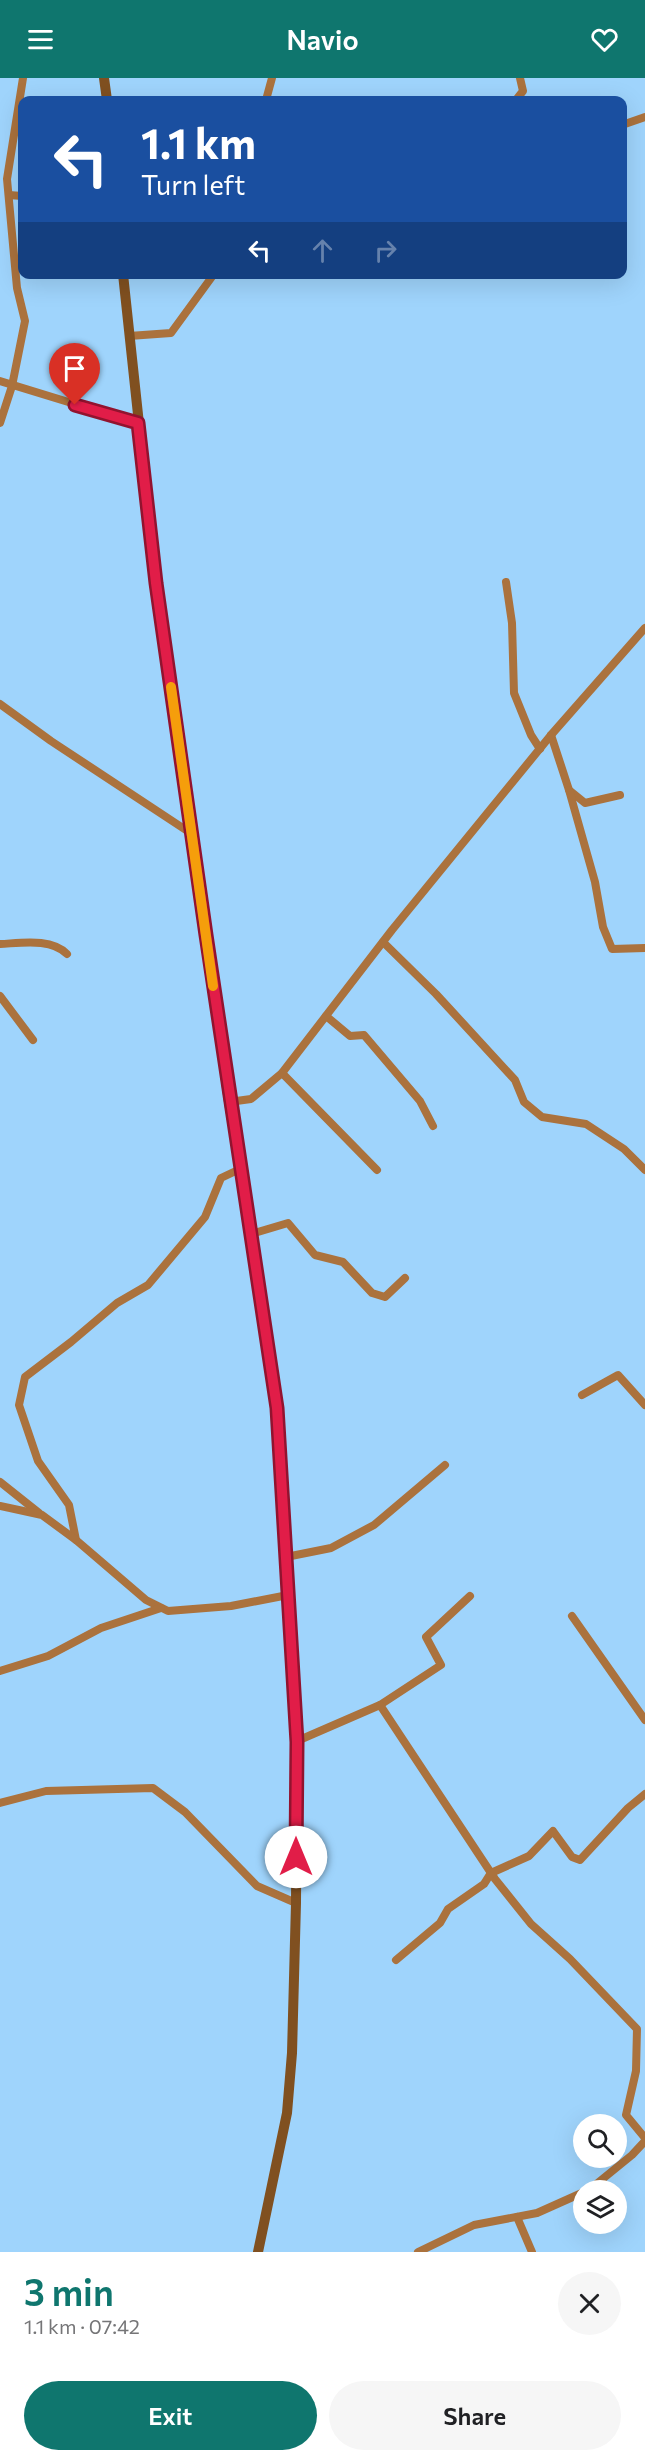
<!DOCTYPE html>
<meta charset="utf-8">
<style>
body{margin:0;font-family:Commissioner,sans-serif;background:#f6f6f6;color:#202124;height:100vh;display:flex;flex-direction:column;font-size:22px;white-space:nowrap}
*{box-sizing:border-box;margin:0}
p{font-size:20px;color:#757577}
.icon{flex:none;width:33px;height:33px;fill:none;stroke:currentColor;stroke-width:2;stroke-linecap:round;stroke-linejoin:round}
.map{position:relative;height:2174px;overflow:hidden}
.side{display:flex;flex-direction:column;background:#fff;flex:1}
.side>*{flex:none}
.banner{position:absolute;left:18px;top:18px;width:609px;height:183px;border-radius:12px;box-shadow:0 6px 24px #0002;background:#1a4fa0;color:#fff;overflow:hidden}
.buttons{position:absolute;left:573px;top:2036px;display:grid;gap:12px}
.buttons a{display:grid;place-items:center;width:54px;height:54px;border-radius:50%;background:#fff;box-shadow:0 6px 24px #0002;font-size:30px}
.pin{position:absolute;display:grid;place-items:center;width:51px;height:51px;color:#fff;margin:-62px -26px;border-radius:50% 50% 50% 0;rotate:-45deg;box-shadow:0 0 6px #0007}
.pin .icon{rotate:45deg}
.me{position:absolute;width:66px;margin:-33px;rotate:0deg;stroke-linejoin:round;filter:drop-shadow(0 0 4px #0008)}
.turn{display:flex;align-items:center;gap:21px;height:126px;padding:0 24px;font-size:27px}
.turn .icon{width:78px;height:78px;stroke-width:2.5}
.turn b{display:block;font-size:42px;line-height:51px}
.lanes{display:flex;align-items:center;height:57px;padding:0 24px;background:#0003;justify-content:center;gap:30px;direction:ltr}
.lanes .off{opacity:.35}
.round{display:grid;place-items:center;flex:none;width:63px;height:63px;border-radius:32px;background:#f6f6f6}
.head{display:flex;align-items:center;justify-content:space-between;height:102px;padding:0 24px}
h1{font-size:36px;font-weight:600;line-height:45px;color:#0f766e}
.button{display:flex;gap:12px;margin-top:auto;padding:12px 24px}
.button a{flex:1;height:69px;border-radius:36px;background:#0f766e;color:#fff;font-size:24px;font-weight:600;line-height:69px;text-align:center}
.button a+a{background:#f6f6f6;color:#202124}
header{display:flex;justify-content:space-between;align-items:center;height:78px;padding:0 24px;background:#0f766e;color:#fff;font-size:27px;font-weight:600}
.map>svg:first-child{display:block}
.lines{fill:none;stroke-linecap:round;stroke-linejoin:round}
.street{stroke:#ab723d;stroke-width:8}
.secondary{stroke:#805020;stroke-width:10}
.route-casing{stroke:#92132f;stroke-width:15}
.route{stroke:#e11d48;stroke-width:10}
.slow{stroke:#f59e0b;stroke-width:10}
</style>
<header><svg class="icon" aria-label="menu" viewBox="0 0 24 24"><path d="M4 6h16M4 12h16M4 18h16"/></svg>Navio<svg class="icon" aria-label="heart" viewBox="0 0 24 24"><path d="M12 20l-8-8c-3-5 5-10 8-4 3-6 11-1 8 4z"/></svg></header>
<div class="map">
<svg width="645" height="2174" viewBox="0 0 645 2174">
<rect width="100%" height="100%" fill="#9fd4fc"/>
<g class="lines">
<g class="street">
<polyline points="266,22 272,0"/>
<polyline points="516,22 523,13 520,0"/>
<polyline points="622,47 645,39"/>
<polyline points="9,117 22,118"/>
<polyline points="129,258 171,255 214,196"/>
<polyline points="0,303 137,345"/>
<polyline points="0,345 12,308 25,243 17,210 7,101 23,0"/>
<polyline points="506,504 512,545 514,615 531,657 540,671"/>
<polyline points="0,626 51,663 192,756"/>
<polyline points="551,657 569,712 585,725 620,717"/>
<polyline points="569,712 595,804 603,849 612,871 645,870"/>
<polyline points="383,864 436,916 515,1002 524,1024 542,1039 586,1046 624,1071 645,1092"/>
<path d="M0 866C22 865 51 860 67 876"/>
<polyline points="0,918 33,962"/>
<polyline points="326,938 350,958 364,957 420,1023 433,1048"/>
<polyline points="282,995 377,1092"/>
<polyline points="229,1024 251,1021 282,995 392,852 551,657 645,550"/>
<polyline points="240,1091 221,1100 205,1139 148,1207 117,1225 71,1264 25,1299 19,1327 38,1383 69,1427 76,1462 146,1522 168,1533 231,1528 288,1517"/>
<polyline points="251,1156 288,1145 315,1177 343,1184 372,1215 385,1219 405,1200"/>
<polyline points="582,1317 618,1297 645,1327"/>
<polyline points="0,1404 39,1435"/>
<polyline points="0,1428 42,1437 76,1462"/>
<polyline points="286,1479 331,1470 374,1447 445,1387"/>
<polyline points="572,1538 645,1642"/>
<polyline points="0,1593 48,1578 101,1550 161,1530"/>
<polyline points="380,1627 441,1587 426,1559 470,1518"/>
<polyline points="297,1663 380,1627 495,1801 531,1846 570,1881 637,1951 636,1993 626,2037 645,2060"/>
<polyline points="0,1725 46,1713 153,1710 185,1734 257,1808 296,1825"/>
<polyline points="396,1882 440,1845 448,1831 484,1806 491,1795 529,1778 553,1753 572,1779 580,1782 628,1730 645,1716"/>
<polyline points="589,2112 632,2077 645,2063"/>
<polyline points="517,2139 532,2174"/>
<polyline points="418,2174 474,2147 537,2135 584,2114"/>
</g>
<g class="secondary">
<polyline points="104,0 107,22"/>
<polyline points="123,196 156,505 229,1024 267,1253 277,1330 297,1663 296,1825 292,1975 287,2035 258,2174"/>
</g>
</g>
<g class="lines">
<g class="route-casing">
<polyline id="route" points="75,327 138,345 156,505 206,857 277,1330 297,1664 296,1779"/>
</g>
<use href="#route" class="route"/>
<polyline class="slow" points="171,609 213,908"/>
</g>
</svg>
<div class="buttons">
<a><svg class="icon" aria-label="search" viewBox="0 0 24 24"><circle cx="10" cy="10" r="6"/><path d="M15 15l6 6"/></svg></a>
<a><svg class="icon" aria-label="layers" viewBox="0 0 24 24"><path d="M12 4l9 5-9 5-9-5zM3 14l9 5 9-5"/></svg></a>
</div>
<div class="pin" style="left:75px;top:327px;background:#d93025"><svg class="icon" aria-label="arrive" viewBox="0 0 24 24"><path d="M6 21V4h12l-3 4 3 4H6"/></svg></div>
<svg class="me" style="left:296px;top:1779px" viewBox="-20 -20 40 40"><circle r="19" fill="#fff"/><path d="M0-13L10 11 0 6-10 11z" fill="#e11d48"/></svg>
<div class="banner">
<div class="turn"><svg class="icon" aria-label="left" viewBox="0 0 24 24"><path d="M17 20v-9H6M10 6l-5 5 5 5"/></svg><div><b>1.1 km</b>Turn left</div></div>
<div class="lanes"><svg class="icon" aria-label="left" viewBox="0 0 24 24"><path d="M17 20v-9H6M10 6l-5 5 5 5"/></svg><svg class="icon off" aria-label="ahead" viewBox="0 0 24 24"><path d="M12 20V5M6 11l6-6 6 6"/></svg><svg class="icon off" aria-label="right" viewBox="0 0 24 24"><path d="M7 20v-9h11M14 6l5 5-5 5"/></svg></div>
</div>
</div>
<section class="side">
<div class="head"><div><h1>3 min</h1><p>1.1 km · 07:42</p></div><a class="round"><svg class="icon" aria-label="close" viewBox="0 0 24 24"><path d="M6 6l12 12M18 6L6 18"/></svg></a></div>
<div class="button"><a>Exit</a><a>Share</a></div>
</section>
